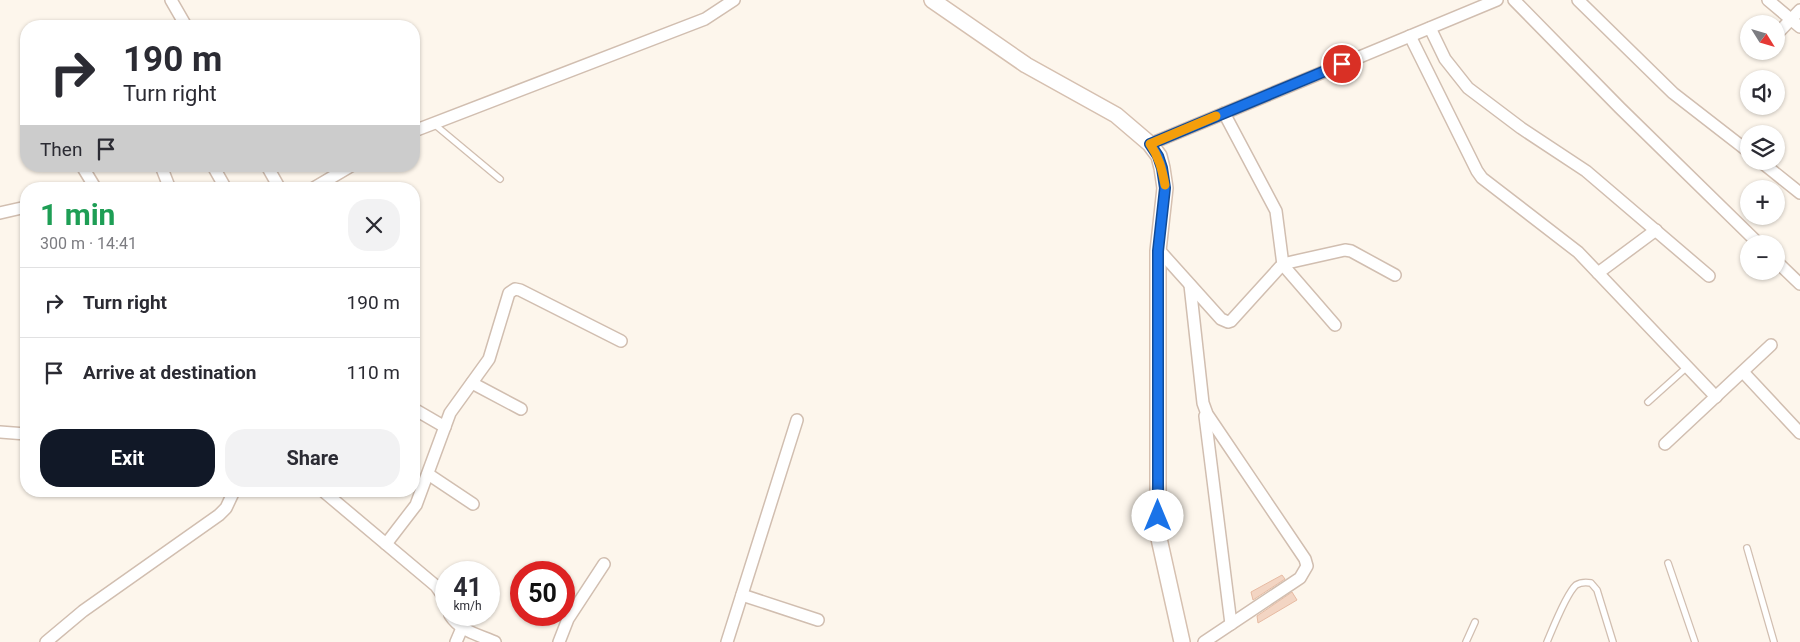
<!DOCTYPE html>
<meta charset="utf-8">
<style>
body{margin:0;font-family:Roboto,sans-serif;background:#f2f2f3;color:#2b2b33;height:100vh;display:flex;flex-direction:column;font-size:19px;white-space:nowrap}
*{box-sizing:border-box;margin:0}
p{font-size:16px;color:#7c7c81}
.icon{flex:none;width:28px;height:28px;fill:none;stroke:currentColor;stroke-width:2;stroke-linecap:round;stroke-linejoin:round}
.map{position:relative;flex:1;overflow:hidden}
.drawer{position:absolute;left:20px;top:182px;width:400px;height:315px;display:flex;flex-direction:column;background:#fff;border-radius:20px;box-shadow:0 1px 4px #0004}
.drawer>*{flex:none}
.top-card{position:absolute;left:20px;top:20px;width:400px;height:152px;border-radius:20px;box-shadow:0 1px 4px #0004;background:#fff;color:#2b2b33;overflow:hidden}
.needle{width:32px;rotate:127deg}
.tools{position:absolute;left:1740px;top:15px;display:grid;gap:10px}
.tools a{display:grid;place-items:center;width:45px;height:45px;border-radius:50%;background:#fff;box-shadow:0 1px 4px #0004;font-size:25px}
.speed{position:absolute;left:435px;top:561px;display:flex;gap:10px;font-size:25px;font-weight:700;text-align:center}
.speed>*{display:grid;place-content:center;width:65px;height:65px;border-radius:50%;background:#fff;box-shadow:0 1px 4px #0004;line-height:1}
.speed small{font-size:12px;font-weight:400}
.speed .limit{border:8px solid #d22;background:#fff;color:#111}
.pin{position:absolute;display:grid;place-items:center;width:42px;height:42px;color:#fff;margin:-21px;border:2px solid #fff;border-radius:50%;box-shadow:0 1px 5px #0007}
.me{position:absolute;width:55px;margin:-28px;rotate:0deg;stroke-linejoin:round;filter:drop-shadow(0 0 4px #0008)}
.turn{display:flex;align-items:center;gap:18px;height:105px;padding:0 20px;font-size:22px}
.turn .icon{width:65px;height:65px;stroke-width:2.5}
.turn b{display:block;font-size:35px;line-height:42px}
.then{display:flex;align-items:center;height:48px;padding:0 20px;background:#0003;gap:10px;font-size:19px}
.round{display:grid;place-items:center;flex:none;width:52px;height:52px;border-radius:20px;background:#f2f2f3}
.overview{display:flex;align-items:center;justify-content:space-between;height:85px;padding:0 20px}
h1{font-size:30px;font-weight:700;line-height:38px;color:#1e9e55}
.action{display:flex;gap:10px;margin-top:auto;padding:10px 20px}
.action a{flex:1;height:58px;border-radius:20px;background:#111827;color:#fff;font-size:20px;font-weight:700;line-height:58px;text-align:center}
.action a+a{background:#f2f2f3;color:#2b2b33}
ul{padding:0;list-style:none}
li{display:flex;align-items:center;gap:15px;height:70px;padding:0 20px;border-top:1px solid #e1e1e2}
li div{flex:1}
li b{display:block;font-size:19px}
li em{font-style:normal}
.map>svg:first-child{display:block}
.building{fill:#f3d5c3;stroke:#e6bba3}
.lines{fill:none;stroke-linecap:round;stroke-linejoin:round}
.service-casing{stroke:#d1beb0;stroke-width:8}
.minor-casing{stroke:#d1beb0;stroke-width:14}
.secondary-casing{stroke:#d6c0b0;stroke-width:18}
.service{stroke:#fff;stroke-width:5.5}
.minor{stroke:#fff;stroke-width:11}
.secondary{stroke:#fff;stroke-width:15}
.route-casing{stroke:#114b97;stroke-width:12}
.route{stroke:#1a73e8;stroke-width:9}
.slow{stroke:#f59e0b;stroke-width:9}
</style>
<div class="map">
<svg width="1800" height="642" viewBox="0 0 1800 642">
<rect width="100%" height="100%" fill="#fdf6ec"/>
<g class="building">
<polygon points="1282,575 1285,579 1253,600 1251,592"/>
<polygon points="1292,592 1297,600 1258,623 1257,616"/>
</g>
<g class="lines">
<g class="service-casing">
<g id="service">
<polyline points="434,124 500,179"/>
<polyline points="1648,402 1687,367"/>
<polyline points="1747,548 1774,642"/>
<polyline points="1668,563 1695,642"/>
<polyline points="1466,642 1475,622"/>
<path d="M1547 642C1553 628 1566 594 1576 585 1581 582 1585 582 1591 583L1597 590 1613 642"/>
</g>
</g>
<g class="minor-casing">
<g id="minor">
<polyline points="171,0 186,26"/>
<polyline points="1514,0 1620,108 1759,244"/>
<polyline points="1578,0 1673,93 1749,152"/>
<polyline points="1768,0 1800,27"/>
<polyline points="1430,28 1445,59 1468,88 1521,128 1586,171 1709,276"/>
<polyline points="1776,35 1800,10"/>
<polyline points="1410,36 1477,171 1482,178 1578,252 1716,397"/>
<polyline points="1224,113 1276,211 1283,265 1335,325"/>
<polyline points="414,131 705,19 734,0"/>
<polyline points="1150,144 1497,0"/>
<polyline points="1760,161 1800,193"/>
<polyline points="82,166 96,189"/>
<polyline points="161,166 170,189"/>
<polyline points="213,166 226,189"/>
<polyline points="267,166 280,189"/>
<polyline points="312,189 351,166"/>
<polyline points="0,213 26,207"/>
<polyline points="1159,250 1221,319 1228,322 1231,321 1280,267 1287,263 1345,250 1351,251 1395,275"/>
<polyline points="1776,261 1800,284"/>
<polyline points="1598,273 1656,230"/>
<polyline points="1190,285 1203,403 1207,414 1305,559 1307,566 1300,578 1204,642"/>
<polyline points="1743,372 1800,433"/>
<polyline points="472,383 521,409"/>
<polyline points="414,409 445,427"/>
<polyline points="1205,416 1231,624"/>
<polyline points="0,432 26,434"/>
<polyline points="1665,444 1771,345"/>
<polyline points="428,474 473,504"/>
<polyline points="323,491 436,586 443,596 446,604"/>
<polyline points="386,544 416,505 450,413 489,359 509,293 515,289 520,290 621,341"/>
<polyline points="742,595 818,620"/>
<path d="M450 615C460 631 479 635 495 642"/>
<polyline points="46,642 83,611 219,515 226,508 234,491"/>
<polyline points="456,642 462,628"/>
<polyline points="559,642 568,619 604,564"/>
<polyline points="727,642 797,420"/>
</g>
</g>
<g class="secondary-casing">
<polyline id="secondary" points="932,0 1026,65 1116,115 1150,144 1159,156 1162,168 1165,188 1158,251 1158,534 1182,642"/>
</g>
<use href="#service" class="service"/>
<use href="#minor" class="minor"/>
<use href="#secondary" class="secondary"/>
</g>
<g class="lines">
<g class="route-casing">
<polyline id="route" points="1158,516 1158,251 1165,188 1162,168 1158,156 1150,144 1342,64"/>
</g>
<use href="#route" class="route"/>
<path class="slow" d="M1165 185C1162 169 1159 157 1150 144L1216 116"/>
</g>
</svg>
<div class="tools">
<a><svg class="needle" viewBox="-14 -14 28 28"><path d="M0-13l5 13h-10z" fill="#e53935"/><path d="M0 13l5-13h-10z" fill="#7c7c81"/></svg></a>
<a><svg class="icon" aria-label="sound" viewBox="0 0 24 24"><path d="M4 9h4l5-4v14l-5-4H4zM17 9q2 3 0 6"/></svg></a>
<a><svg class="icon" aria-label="layers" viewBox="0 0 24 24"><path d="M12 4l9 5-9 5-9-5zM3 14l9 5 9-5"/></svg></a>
<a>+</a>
<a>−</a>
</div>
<div class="speed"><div>41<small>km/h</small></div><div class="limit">50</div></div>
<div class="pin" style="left:1342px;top:64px;background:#d93025"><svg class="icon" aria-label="arrive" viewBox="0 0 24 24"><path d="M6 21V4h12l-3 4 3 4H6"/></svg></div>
<svg class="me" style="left:1158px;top:516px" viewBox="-20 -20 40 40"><circle r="19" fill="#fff"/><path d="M0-13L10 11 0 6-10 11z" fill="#1a73e8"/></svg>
<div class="top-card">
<div class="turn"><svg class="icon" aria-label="right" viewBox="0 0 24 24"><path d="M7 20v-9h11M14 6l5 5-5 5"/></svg><div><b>190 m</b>Turn right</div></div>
<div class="then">Then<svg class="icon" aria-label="arrive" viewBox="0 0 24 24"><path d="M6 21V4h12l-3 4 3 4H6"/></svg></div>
</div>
<section class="drawer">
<div class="overview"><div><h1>1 min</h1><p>300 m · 14:41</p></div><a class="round"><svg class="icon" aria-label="close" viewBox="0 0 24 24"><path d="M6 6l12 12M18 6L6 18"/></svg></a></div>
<ul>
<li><svg class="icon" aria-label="right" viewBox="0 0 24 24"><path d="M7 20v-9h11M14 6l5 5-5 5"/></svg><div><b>Turn right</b></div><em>190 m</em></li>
<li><svg class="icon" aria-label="arrive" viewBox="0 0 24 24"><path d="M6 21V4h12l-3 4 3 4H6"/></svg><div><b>Arrive at destination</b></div><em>110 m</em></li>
</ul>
<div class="action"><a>Exit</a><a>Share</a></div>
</section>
</div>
